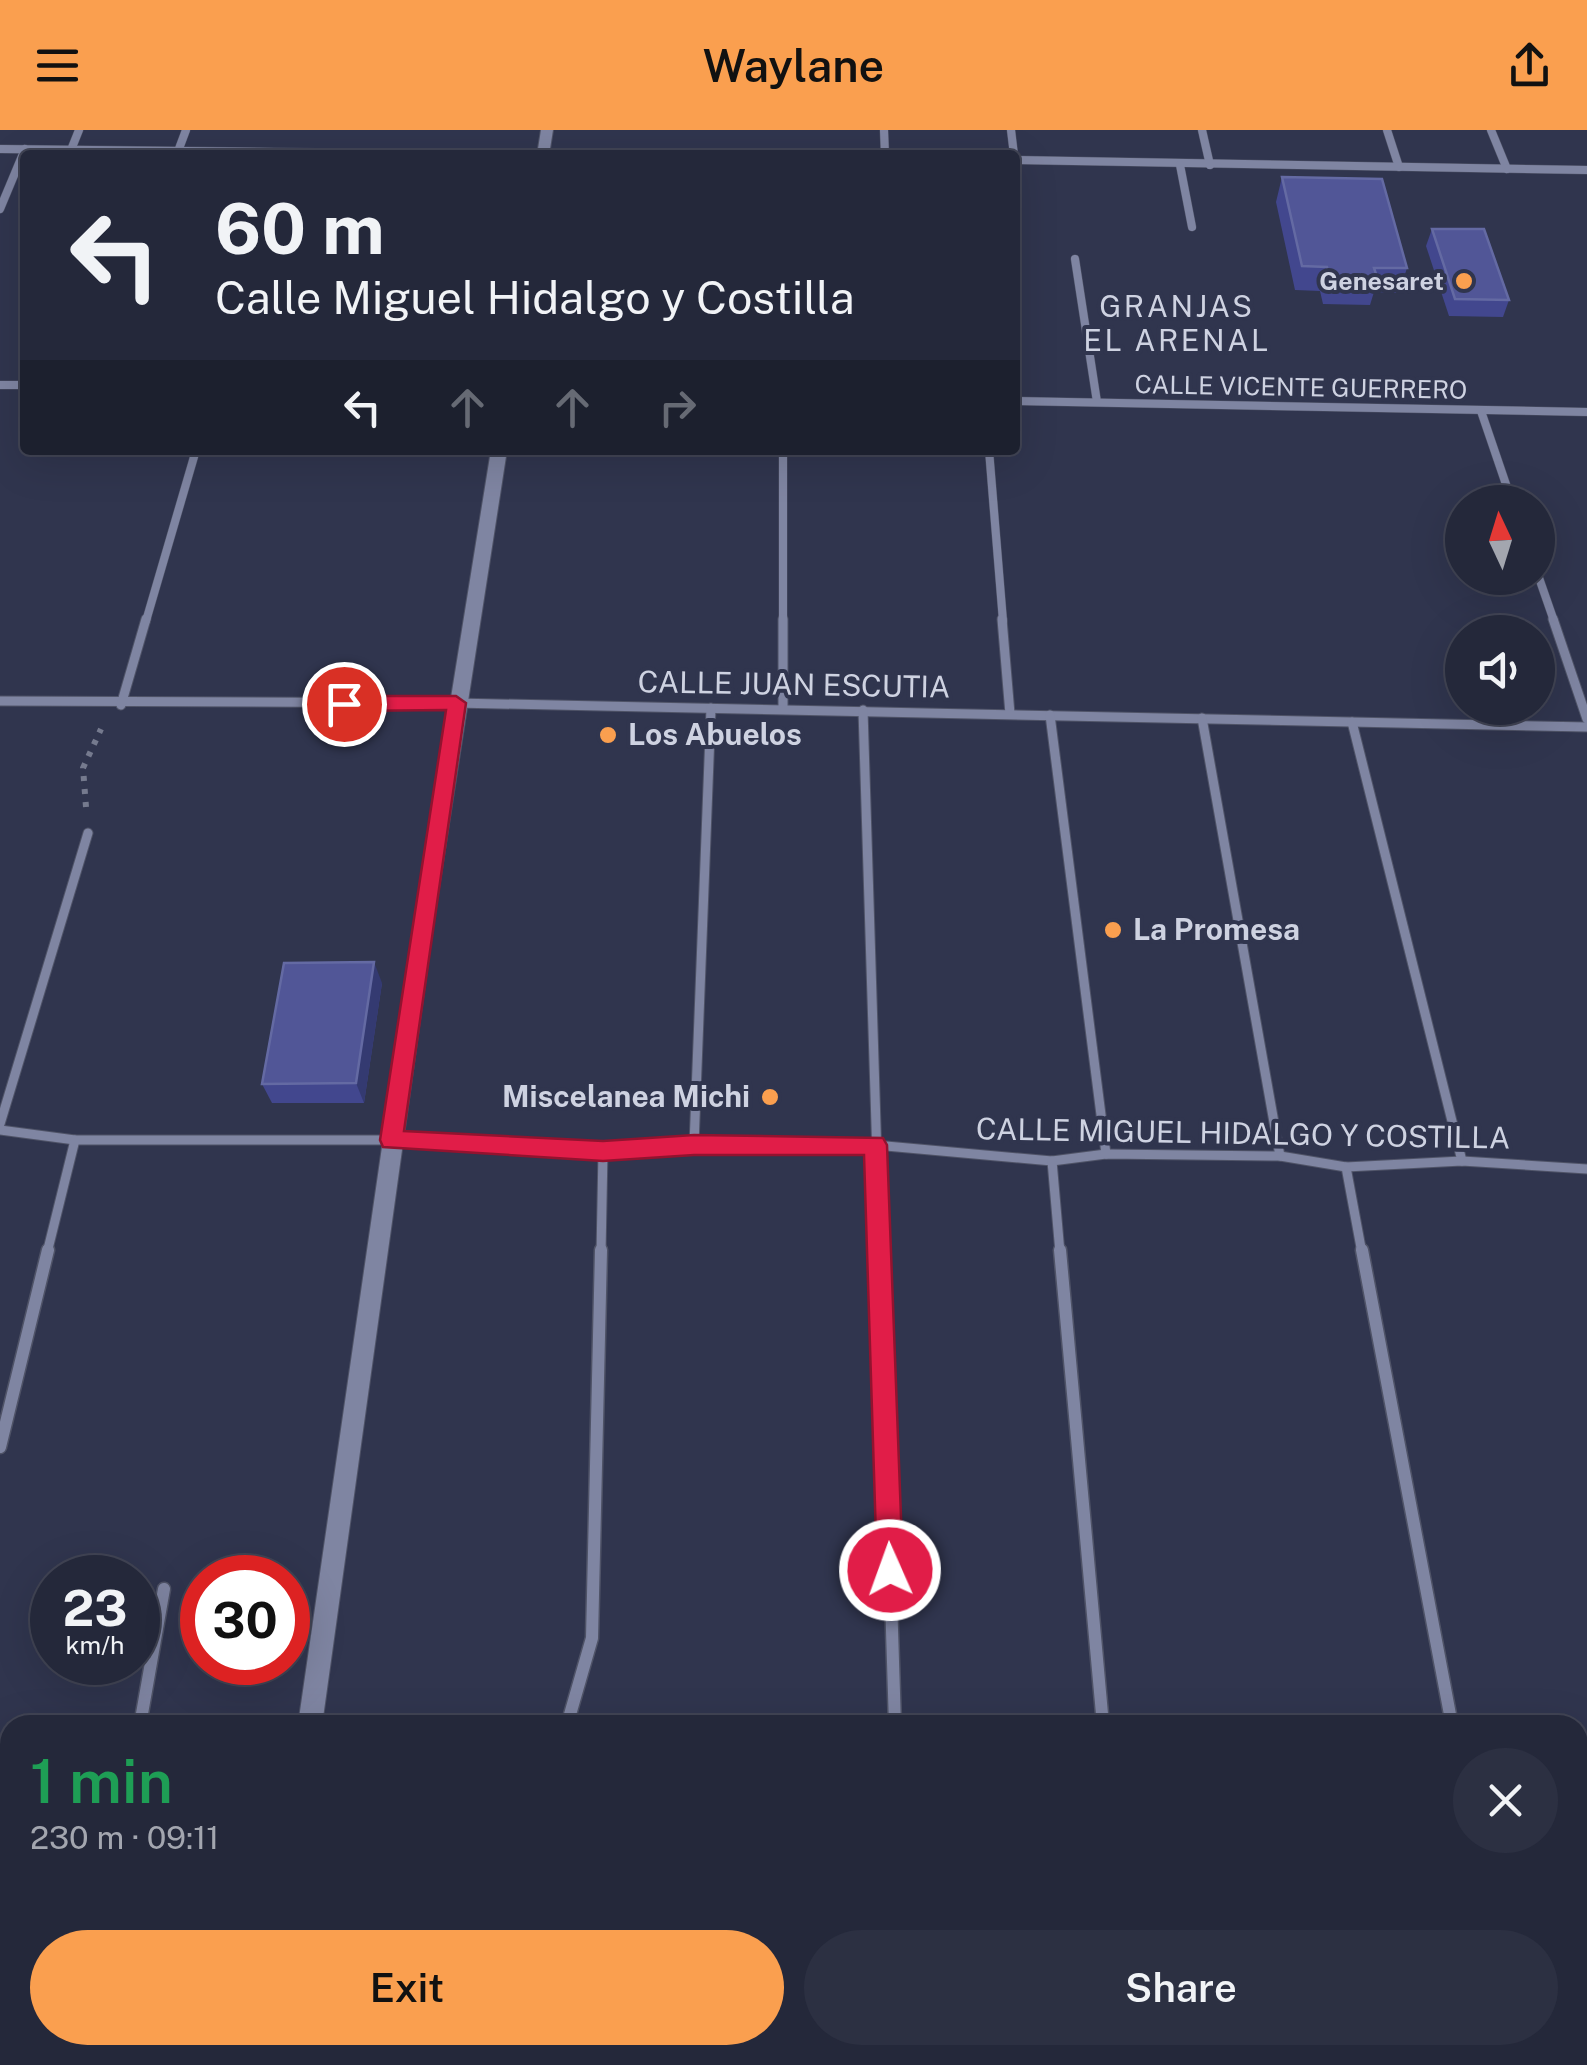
<!DOCTYPE html>
<meta charset="utf-8">
<style>
body{margin:0;font-family:"Public Sans",sans-serif;background:#2c3042;color:#f1f3f6;height:100vh;display:flex;flex-direction:column;font-size:38px;white-space:nowrap}
*{box-sizing:border-box;margin:0}
p{font-size:32px;color:#a3a6af}
.icon{flex:none;width:55px;height:55px;fill:none;stroke:currentColor;stroke-width:2;stroke-linecap:round;stroke-linejoin:round}
.map{position:relative;flex:1;overflow:hidden}
.sheet{position:absolute;left:0px;top:1585px;width:1588px;height:350px;display:flex;flex-direction:column;background:#24283a;border-radius:30px 30px 0 0;box-shadow:0 10px 40px #0002,0 0 0 2px #414454}
.sheet>*{flex:none}
.hud{position:absolute;left:20px;top:20px;width:1000px;height:305px;border-radius:10px;box-shadow:0 10px 40px #0002,0 0 0 2px #414454;background:#24283a;color:#f1f3f6;overflow:hidden}
.needle{width:65px;rotate:356deg}
.controls{position:absolute;left:1445px;top:355px;display:grid;gap:20px}
.controls a{display:grid;place-items:center;width:110px;height:110px;border-radius:50%;background:#24283a;box-shadow:0 10px 40px #0002,0 0 0 2px #414454;font-size:50px}
.speed{position:absolute;left:30px;top:1425px;display:flex;gap:20px;font-size:50px;font-weight:700;text-align:center}
.speed>*{display:grid;place-content:center;width:130px;height:130px;border-radius:50%;background:#24283a;box-shadow:0 10px 40px #0002,0 0 0 2px #414454;line-height:1}
.speed small{font-size:25px;font-weight:400}
.speed .limit{border:15px solid #d22;background:#fff;color:#111}
.pin{position:absolute;display:grid;place-items:center;width:85px;height:85px;color:#fff;margin:-42px;border:5px solid #fff;border-radius:50%;box-shadow:0 2px 10px #0007}
.me{position:absolute;width:110px;margin:-55px;rotate:358deg;stroke-linejoin:round;filter:drop-shadow(0 0 8px #0008)}
.turn{display:flex;align-items:center;gap:35px;height:210px;padding:0 30px;font-size:45px}
.turn .icon{width:130px;height:130px;stroke-width:2.5}
.turn b{display:block;font-size:70px;line-height:85px}
.lanes{display:flex;align-items:center;height:95px;padding:0 30px;background:#0003;justify-content:center;gap:50px;direction:ltr}
.lanes .off{opacity:.35}
.round{display:grid;place-items:center;flex:none;width:105px;height:105px;border-radius:52px;background:#2c3042}
.headline{display:flex;align-items:center;justify-content:space-between;height:170px;padding:0 30px}
h1{font-size:60px;font-weight:600;line-height:75px;color:#1e9e55}
.cta{display:flex;gap:20px;margin-top:auto;padding:20px 30px}
.cta a{flex:1;height:115px;border-radius:60px;background:#fa9f4f;color:#111;font-size:40px;font-weight:600;line-height:115px;text-align:center}
.cta a+a{background:#2c3042;color:#f1f3f6}
header{display:flex;justify-content:space-between;align-items:center;height:130px;padding:0 30px;background:#fa9f4f;color:#111;font-size:45px;font-weight:600}
.map>svg:first-child{display:block}
.lines{fill:none;stroke-linecap:round;stroke-linejoin:round}
.street-far2-casing{stroke:#4f5367;stroke-width:9}
.street-far1-casing{stroke:#4f5367;stroke-width:11}
.street-casing{stroke:#4f5367;stroke-width:15}
.secondary-casing{stroke:#4f5367;stroke-width:2}
.path{stroke:#757a8e;stroke-width:6;stroke-dasharray:5 8;stroke-linecap:butt}
.street-far2{stroke:#7f85a2;stroke-width:8}
.street-far1{stroke:#7f85a2;stroke-width:9}
.street{stroke:#7f85a2;stroke-width:12}
.secondary{fill:#7f85a2;fill-rule:evenodd}
.wall{fill:#42478e}
.shaded-wall{fill:#343a71}
.building{fill:#515697;stroke:#646aa3;stroke-width:2.5}
.route{fill:#e11d48;stroke:#92132f;stroke-width:2.5}
.poi-dot{fill:#fa9f4f;stroke:#30354e;stroke-width:4}
.labels{text-anchor:middle;stroke-width:8;stroke-linejoin:round;paint-order:stroke}
.far-poi-label{font-size:25px;font-weight:bold;fill:#ced2e1;stroke:#30354e;text-anchor:end}
.far-street-label{font-size:25px;fill:#ced2e1;stroke:#30354e}
.far-quarter-label{font-size:30px;letter-spacing:2.5px;fill:#ced2e1;stroke:#30354e}
.street-label{font-size:30px;fill:#ced2e1;stroke:#30354e}
.poi-label{font-size:30px;font-weight:bold;fill:#ced2e1;stroke:#30354e;text-anchor:start}
</style>
<header><svg class="icon" aria-label="menu" viewBox="0 0 24 24"><path d="M4 6h16M4 12h16M4 18h16"/></svg>Waylane<svg class="icon" aria-label="share" viewBox="0 0 24 24"><path d="M12 15V3M7 8l5-5 5 5M5 13v7h14v-7"/></svg></header>
<div class="map">
<svg width="1587" height="1935" viewBox="0 0 1587 1935">
<rect width="100%" height="100%" fill="#30354e"/>
<g class="lines">
<g class="street-far2-casing">
<g id="street-far2">
<polyline points="884,0 885,25"/>
<polyline points="1011,0 1014,25"/>
<polyline points="1202,0 1210,35"/>
<polyline points="1387,0 1399,37"/>
<polyline points="1491,0 1507,39"/>
<polyline points="0,19 541,25"/>
<polyline points="71,20 79,0"/>
<polyline points="177,24 186,0"/>
<polyline points="1015,30 1587,40"/>
<polyline points="1180,35 1192,97"/>
<polyline points="0,79 25,19"/>
<polyline points="1075,129 1097,272"/>
<polyline points="0,255 25,255"/>
<polyline points="1015,271 1587,282"/>
<polyline points="1481,281 1512,372"/>
<polyline points="783,320 783,491"/>
<polyline points="989,320 1003,491"/>
<polyline points="1538,445 1554,491"/>
<polyline points="146,491 196,320"/>
</g>
</g>
<g class="street-far1-casing">
<g id="street-far1">
<polyline points="783,489 783,579"/>
<polyline points="1002,489 1010,584"/>
<polyline points="1553,489 1587,589"/>
<polyline points="0,571 456,573 1587,597"/>
<polyline points="121,575 146,489"/>
<polyline points="863,580 880,1123"/>
<polyline points="1050,585 1106,1024"/>
<polyline points="1202,588 1280,1026"/>
<polyline points="1352,592 1462,1031"/>
<polyline points="0,994 88,703"/>
<polyline points="0,1000 75,1010 391,1010 603,1021 694,1015 875,1015 1052,1031 1106,1024 1280,1026 1346,1037 1462,1031 1587,1039"/>
<polyline points="694,1015 711,578"/>
<polyline points="1052,1031 1060,1123"/>
<polyline points="1346,1037 1362,1123"/>
<polyline points="47,1123 75,1010"/>
<polyline points="601,1123 603,1021"/>
</g>
</g>
<g class="street-casing">
<g id="street">
<polyline points="880,1120 895,1595"/>
<polyline points="1060,1120 1103,1595"/>
<polyline points="1362,1120 1452,1595"/>
<polyline points="0,1317 48,1120"/>
<polyline points="140,1595 164,1459"/>
<polyline points="567,1595 592,1508 601,1120"/>
<polyline points="774,1925 774,1935"/>
<polyline points="1226,1925 1227,1935"/>
<polyline points="319,1935 321,1925"/>
</g>
</g>
<g class="secondary-casing">
<g id="secondary">
<polygon points="541,0 553,0 549,25 537,25"/>
<polygon points="491,320 507,320 433,797 322,1595 298,1595 414,797"/>
<rect x="0" y="1689" width="10" height="26"/>
<rect x="1578" y="1715" width="9" height="26"/>
</g>
</g>
<polyline class="path" points="86,677 83,638 101,599"/>
<use href="#street-far2" class="street-far2"/>
<use href="#street-far1" class="street-far1"/>
<use href="#street" class="street"/>
<use href="#secondary" class="secondary"/>
</g>
<g class="wall">
<polygon points="1282,47 1407,138 1399,163 1374,162 1370,175 1323,174 1320,161 1295,160 1276,72"/>
<polygon points="1432,99 1509,170 1503,187 1449,186 1426,116"/>
<polygon points="382,853 364,973 272,973 262,954"/>
</g>
<polygon class="shaded-wall" points="374,832 382,853 364,973 356,953"/>
<g class="building">
<polygon points="1282,47 1382,49 1407,138 1374,138 1378,150 1330,150 1327,137 1302,136"/>
<polygon points="1432,99 1484,99 1509,170 1455,169"/>
<polygon points="374,832 356,953 262,954 284,833"/>
</g>
<polygon class="route" points="344,566 456,566 466,573 404,1001 603,1011 694,1005 883,1008 887,1015 903,1440 899,1450 890,1454 881,1450 877,1440 864,1025 694,1025 603,1031 383,1017 380,1010 446,580 344,581 335,574"/>
<g class="poi-dot">
<circle cx="1464" cy="151" r="10"/>
<circle cx="608" cy="605" r="10"/>
<circle cx="1113" cy="800" r="10"/>
<circle cx="770" cy="967" r="10"/>
</g>
<g class="labels">
<g class="far-poi-label">
<text x="1444" y="160">Genesaret</text>
</g>
<g class="far-street-label">
<text transform="translate(1301 257) rotate(1)" y="9">CALLE VICENTE GUERRERO</text>
</g>
<g class="far-quarter-label">
<text x="1177" y="187">GRANJAS<tspan x="1177" dy="34">EL ARENAL</tspan></text>
</g>
<g class="street-label">
<text transform="translate(794 555) rotate(1)" y="10">CALLE JUAN ESCUTIA</text>
<text transform="translate(1243 1004) rotate(1)" y="10">CALLE MIGUEL HIDALGO Y COSTILLA</text>
</g>
<g class="poi-label">
<text x="628" y="615">Los Abuelos</text>
<text x="1133" y="810">La Promesa</text>
<text x="750" y="977" text-anchor="end">Miscelanea Michi</text>
</g>
</g>
</svg>
<div class="controls">
<a><svg class="needle" viewBox="-14 -14 28 28"><path d="M0-13l5 13h-10z" fill="#e53935"/><path d="M0 13l5-13h-10z" fill="#a3a6af"/></svg></a>
<a><svg class="icon" aria-label="sound" viewBox="0 0 24 24"><path d="M4 9h4l5-4v14l-5-4H4zM17 9q2 3 0 6"/></svg></a>
</div>
<div class="speed"><div>23<small>km/h</small></div><div class="limit">30</div></div>
<div class="pin" style="left:344px;top:574px;background:#d93025"><svg class="icon" aria-label="arrive" viewBox="0 0 24 24"><path d="M6 21V4h12l-3 4 3 4H6"/></svg></div>
<svg class="me" style="left:890px;top:1440px" viewBox="-20 -20 40 40"><circle r="17" fill="#e11d48" stroke="#fff" stroke-width="3"/><path d="M0-11L8 9 0 5-8 9z" fill="#fff"/></svg>
<div class="hud">
<div class="turn"><svg class="icon" aria-label="left" viewBox="0 0 24 24"><path d="M17 20v-9H6M10 6l-5 5 5 5"/></svg><div><b>60 m</b>Calle Miguel Hidalgo y Costilla</div></div>
<div class="lanes"><svg class="icon" aria-label="left" viewBox="0 0 24 24"><path d="M17 20v-9H6M10 6l-5 5 5 5"/></svg><svg class="icon off" aria-label="ahead" viewBox="0 0 24 24"><path d="M12 20V5M6 11l6-6 6 6"/></svg><svg class="icon off" aria-label="ahead" viewBox="0 0 24 24"><path d="M12 20V5M6 11l6-6 6 6"/></svg><svg class="icon off" aria-label="right" viewBox="0 0 24 24"><path d="M7 20v-9h11M14 6l5 5-5 5"/></svg></div>
</div>
<section class="sheet">
<div class="headline"><div><h1>1 min</h1><p>230 m · 09:11</p></div><a class="round"><svg class="icon" aria-label="close" viewBox="0 0 24 24"><path d="M6 6l12 12M18 6L6 18"/></svg></a></div>
<div class="cta"><a>Exit</a><a>Share</a></div>
</section>
</div>
